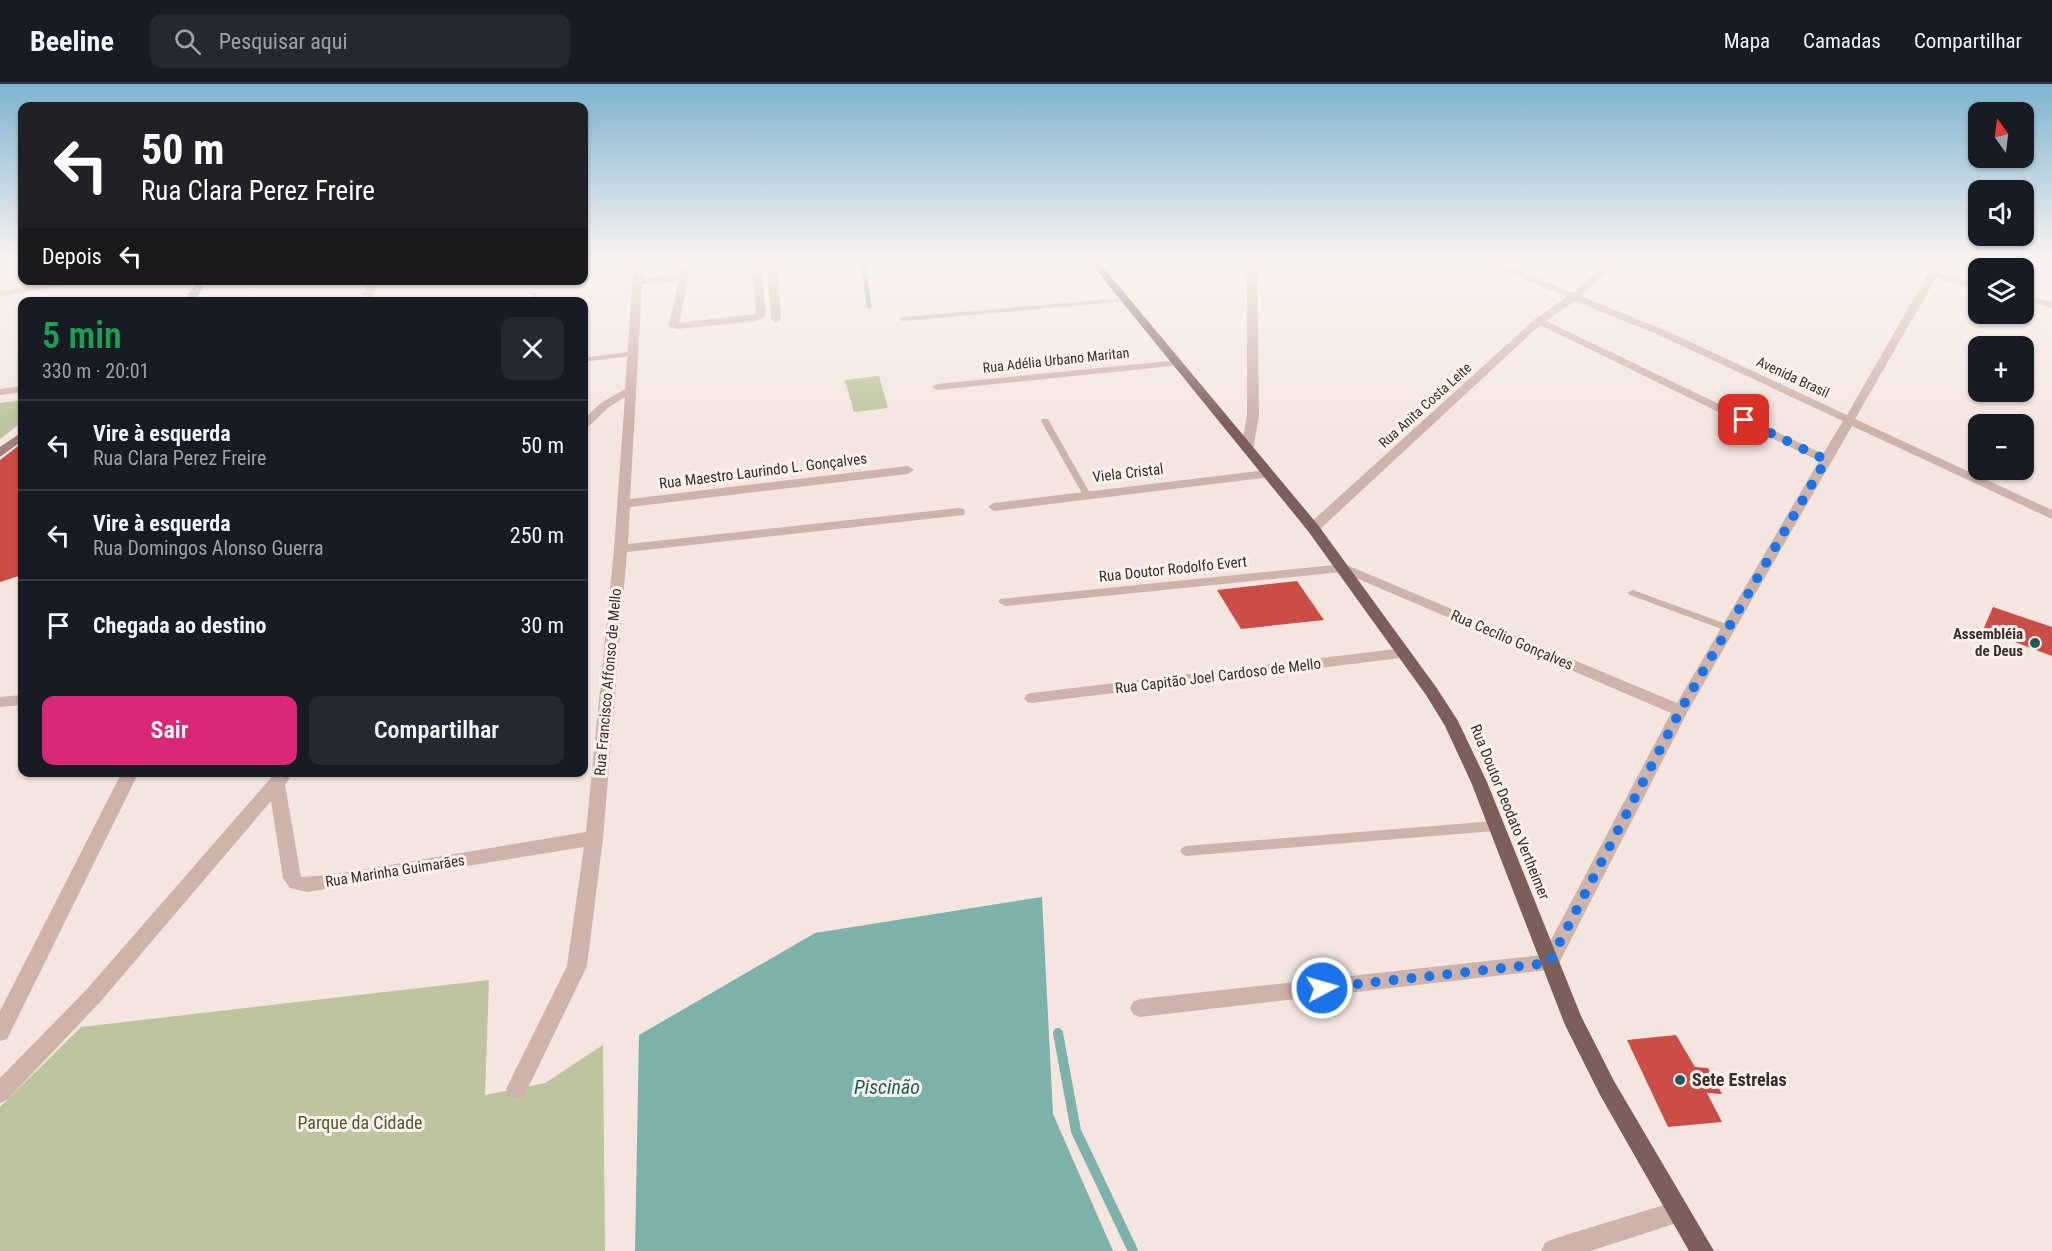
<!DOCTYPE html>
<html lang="pt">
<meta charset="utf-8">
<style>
body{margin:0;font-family:"Roboto Condensed",sans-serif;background:#242831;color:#f1f3f6;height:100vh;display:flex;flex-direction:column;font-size:22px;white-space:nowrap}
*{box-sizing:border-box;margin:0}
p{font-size:20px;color:#9ea1a6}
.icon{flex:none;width:33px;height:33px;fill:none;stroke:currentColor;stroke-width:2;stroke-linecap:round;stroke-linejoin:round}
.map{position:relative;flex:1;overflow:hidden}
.side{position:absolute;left:18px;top:213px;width:570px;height:480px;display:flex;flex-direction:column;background:#171b24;border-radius:12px;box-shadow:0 2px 4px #0004}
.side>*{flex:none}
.guide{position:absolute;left:18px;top:18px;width:570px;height:183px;border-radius:12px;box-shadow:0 2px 4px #0004;background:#202124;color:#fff;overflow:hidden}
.needle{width:39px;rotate:346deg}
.buttons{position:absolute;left:1968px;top:18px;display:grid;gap:12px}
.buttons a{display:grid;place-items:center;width:66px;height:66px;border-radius:12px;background:#171b24;box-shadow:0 2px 4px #0004;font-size:30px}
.pin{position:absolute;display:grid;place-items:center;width:51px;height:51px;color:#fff;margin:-26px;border-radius:12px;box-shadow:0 3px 9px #0006}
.me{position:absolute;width:66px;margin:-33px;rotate:84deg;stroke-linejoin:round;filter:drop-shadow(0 0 4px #0008)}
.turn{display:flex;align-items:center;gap:21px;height:126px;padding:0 24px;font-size:27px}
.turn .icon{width:78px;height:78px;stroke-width:2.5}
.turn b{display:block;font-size:42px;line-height:51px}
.then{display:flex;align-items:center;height:57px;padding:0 24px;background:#0003;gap:12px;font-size:22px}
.round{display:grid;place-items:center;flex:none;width:63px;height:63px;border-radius:12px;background:#242831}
.headline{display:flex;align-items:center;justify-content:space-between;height:102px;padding:0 24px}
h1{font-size:36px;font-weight:600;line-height:45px;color:#1e9e55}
.button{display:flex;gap:12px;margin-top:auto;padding:12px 24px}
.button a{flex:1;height:69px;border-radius:12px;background:#db2777;color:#fff;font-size:24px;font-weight:600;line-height:69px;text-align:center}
.button a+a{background:#242831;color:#f1f3f6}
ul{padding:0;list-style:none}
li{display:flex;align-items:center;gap:18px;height:90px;padding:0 24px;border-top:2px solid #363941}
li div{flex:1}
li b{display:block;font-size:22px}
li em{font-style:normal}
header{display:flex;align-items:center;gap:36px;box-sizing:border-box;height:84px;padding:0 30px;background:#171b24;border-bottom:2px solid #363941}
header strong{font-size:28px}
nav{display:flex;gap:33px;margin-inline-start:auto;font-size:21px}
.search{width:420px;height:54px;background:#242831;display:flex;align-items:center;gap:15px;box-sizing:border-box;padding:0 21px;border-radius:12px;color:#9ea1a6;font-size:22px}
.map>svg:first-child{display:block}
.green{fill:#bec49e}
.water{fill:#7db2aa}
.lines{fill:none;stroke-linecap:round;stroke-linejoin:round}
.stream-far1{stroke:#7db2aa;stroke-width:5}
.stream{stroke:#7db2aa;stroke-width:10}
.building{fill:#ca4d47}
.lane{fill:#cdb3aa;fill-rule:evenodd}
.street{fill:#cdb3aa;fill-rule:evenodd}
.secondary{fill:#a1817b;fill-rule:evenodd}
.primary{fill:#7c5f5a;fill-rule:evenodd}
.route{stroke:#1a73e8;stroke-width:10;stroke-dasharray:0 18}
.poi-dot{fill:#1d5d55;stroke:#fbf1ec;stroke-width:2}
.labels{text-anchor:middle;stroke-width:6;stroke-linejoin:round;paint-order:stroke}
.far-street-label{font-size:14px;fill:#3a2c2a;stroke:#fbf1ec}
.street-label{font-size:15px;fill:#3a2c2a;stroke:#fbf1ec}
.poi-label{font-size:15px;font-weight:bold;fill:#3a2c2a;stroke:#fbf1ec;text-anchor:end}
.near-poi-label{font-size:18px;font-weight:bold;fill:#3a2c2a;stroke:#fbf1ec;text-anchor:start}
.near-park-label{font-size:18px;fill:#52592c;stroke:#fbf1ec}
.near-water-label{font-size:20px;font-style:italic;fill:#1d5d55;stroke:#fbf1ec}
</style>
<header>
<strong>Beeline</strong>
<div class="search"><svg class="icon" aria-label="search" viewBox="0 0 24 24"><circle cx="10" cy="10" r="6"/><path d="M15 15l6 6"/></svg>Pesquisar aqui</div>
<nav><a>Mapa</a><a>Camadas</a><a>Compartilhar</a></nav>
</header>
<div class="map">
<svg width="2052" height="1167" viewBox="0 0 2052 1167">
<rect width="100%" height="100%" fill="#f4e6df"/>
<g class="green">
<polygon points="879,292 888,324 854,328 845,296"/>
<polygon points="22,316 22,338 0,355 0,319"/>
<polygon points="489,896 485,1011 545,999 603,961 605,1167 0,1167 0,1023 81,943"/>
</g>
<polygon class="water" points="1042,813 1053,1030 1113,1167 635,1167 639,951 815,849"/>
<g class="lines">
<polyline class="stream-far1" points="863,176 869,222"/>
<polyline class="stream" points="1058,949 1076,1047 1133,1167"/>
</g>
<g class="building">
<polygon points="22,359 22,491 0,498 0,376"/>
<polygon points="1297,497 1324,536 1241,545 1217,506"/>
<polygon points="1993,523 2052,543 2052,572 1983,546"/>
<polygon points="1676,951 1695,983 1708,984 1722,1010 1707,1009 1722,1038 1668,1043 1627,956"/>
</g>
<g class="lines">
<g class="lane">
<polygon points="532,209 537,210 536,218 530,218"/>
<polygon points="1125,214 1127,215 1127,217 903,237 899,235 903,233"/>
<polygon points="634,267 638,269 637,271 584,278 584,274"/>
<polygon points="1042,335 1048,335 1049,337 1091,411 1090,413 1087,414 1083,411 1041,337"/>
<polygon points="1633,506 1732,542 1733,544 1728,547 1724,546 1630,511 1628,509 1630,507"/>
<polygon points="1495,737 1499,739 1501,742 1499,745 1495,747 1186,772 1182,770 1180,767 1182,764 1186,762"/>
</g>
<g class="street">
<polygon points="634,176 644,176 643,194 680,191 682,176 692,176 679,239 756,230 751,176 761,176 766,231 756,237 678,245 670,243 669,241 679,197 642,200 630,415 908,382 914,386 908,390 630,423 628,460 959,424 964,425 965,428 964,431 627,468 603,754 587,882 524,1012 517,1015 510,1012 506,1005 567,882 584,763 307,808 290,804 283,794 271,717 101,917 7,1016 0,1019 0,994 87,905 276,688 294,688 285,701 301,793 330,791 586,748 614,465 625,313 609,323 588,343 584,344 584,335 601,319 625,305"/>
<polygon points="767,176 777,176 781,235 776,238 771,235"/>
<polygon points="1247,176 1257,176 1259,331 1253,366 1247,370 1241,366 1247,331"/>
<path d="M1480 176H1493L1573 209 1609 176H1619L1581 212 1669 248 1847 331 1928 190 1937 176H1946L1939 189 1978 199V205L1936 194 1855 335 2052 426V435L1852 342 1688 627 1556 885 1140 933 1133 930 1130 924 1133 918 1140 915 1543 871 1671 629 1342 488 1005 522 998 518 1000 515 1344 480 1677 619 1819 377 1540 241 1318 447H1308L1306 444 1308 441 1535 235 1567 213ZM1575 217 1661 252 1843 337 1823 370 1546 237Z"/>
<polygon points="65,196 89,196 0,213 0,207"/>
<polygon points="367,196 377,196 371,218 361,218"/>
<polygon points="2024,211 2052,218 2052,224 2024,217"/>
<polygon points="1178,276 1182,277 1182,281 937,306 932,303 937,300"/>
<polygon points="22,302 22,308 0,311 0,305"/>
<polygon points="1267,386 1273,390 1271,393 994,427 988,423 994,419"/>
<polygon points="1404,564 1411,569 1409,573 1032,619 1027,618 1024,614 1027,610 1032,609"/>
<polygon points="22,611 22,621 0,623 0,613"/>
<polygon points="122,688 139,688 7,955 0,957 0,927"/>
<polygon points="1677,1117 1685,1120 1688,1128 1685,1136 1677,1139 1590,1167 1541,1167 1545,1159 1553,1155"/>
</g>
<g class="secondary">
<polygon points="198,196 207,196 194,218 184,218"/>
<polygon points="22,348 22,357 0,373 0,363"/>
</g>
<polygon class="primary" points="1088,176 1097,176 1318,441 1436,603 1458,637 1487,698 1581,932 1614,997 1714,1167 1689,1167 1600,1011 1565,941 1471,698 1445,642 1426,611 1308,447"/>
</g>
<linearGradient id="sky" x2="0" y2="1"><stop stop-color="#7db3cf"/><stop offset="0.52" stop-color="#faf4f1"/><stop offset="1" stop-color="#faf4f1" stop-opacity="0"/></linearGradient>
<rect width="2052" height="340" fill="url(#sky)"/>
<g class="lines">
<polyline class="route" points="1322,904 1549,879 1680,627 1826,376 1744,336"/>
</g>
<g class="poi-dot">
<circle cx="2035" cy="559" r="6"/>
<circle cx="1680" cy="996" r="6"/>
</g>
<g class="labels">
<g class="far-street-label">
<text transform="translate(1056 276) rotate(-6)" y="5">Rua Adélia Urbano Maritan</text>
<text transform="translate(1793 293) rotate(25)" y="5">Avenida Brasil</text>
<text transform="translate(1425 321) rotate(-42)" y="5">Rua Anita Costa Leite</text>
</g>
<g class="street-label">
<text transform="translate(763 387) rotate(-7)" y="5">Rua Maestro Laurindo L. Gonçalves</text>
<text transform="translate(1128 389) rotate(-7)" y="5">Viela Cristal</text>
<text transform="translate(1173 485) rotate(-6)" y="5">Rua Doutor Rodolfo Evert</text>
<text transform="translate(1512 556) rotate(23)" y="5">Rua Cecílio Gonçalves</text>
<text transform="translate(1218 592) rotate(-7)" y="5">Rua Capitão Joel Cardoso de Mello</text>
<text transform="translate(608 598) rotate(-85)" y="5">Rua Francisco Affonso de Mello</text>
<text transform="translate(1510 728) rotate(68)" y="5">Rua Doutor Deodato Vertheimer</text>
<text transform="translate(395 787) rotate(-9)" y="5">Rua Marinha Guimarães</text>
</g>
<g class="poi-label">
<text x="2023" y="555">Assembléia<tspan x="2023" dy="17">de Deus</tspan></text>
</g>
<g class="near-poi-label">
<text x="1692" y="1002">Sete Estrelas</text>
</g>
<g class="near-park-label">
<text x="360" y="1045">Parque da Cidade</text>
</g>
<g class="near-water-label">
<text x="887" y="1010">Piscinão</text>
</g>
</g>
</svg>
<div class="buttons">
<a><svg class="needle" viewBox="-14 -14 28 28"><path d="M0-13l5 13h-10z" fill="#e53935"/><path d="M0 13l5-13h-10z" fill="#9ea1a6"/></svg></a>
<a><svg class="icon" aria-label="sound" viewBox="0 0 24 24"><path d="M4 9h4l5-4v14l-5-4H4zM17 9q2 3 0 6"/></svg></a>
<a><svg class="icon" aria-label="layers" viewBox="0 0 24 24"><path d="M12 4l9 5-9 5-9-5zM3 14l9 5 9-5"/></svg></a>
<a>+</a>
<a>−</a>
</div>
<div class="pin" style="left:1744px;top:336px;background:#d93025"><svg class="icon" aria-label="arrive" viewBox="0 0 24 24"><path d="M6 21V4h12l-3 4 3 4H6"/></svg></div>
<svg class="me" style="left:1322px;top:904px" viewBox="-20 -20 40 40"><circle r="17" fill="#1a73e8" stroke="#fff" stroke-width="3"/><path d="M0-11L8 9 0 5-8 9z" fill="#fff"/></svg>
<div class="guide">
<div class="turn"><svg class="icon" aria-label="left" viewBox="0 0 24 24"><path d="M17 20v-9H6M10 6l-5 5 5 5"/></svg><div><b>50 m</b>Rua Clara Perez Freire</div></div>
<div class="then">Depois<svg class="icon" aria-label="left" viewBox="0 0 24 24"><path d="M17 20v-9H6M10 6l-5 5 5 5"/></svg></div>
</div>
<section class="side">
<div class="headline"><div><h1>5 min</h1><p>330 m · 20:01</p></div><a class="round"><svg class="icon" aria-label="close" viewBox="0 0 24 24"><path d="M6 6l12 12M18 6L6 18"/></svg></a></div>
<ul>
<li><svg class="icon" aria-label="left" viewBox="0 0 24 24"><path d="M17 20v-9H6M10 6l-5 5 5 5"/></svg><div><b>Vire à esquerda</b><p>Rua Clara Perez Freire</p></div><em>50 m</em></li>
<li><svg class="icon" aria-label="left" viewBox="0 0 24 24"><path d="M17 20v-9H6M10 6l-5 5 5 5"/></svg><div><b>Vire à esquerda</b><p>Rua Domingos Alonso Guerra</p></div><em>250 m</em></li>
<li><svg class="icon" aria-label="arrive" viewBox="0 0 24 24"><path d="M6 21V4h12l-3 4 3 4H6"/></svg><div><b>Chegada ao destino</b></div><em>30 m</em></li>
</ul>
<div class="button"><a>Sair</a><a>Compartilhar</a></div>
</section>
</div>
